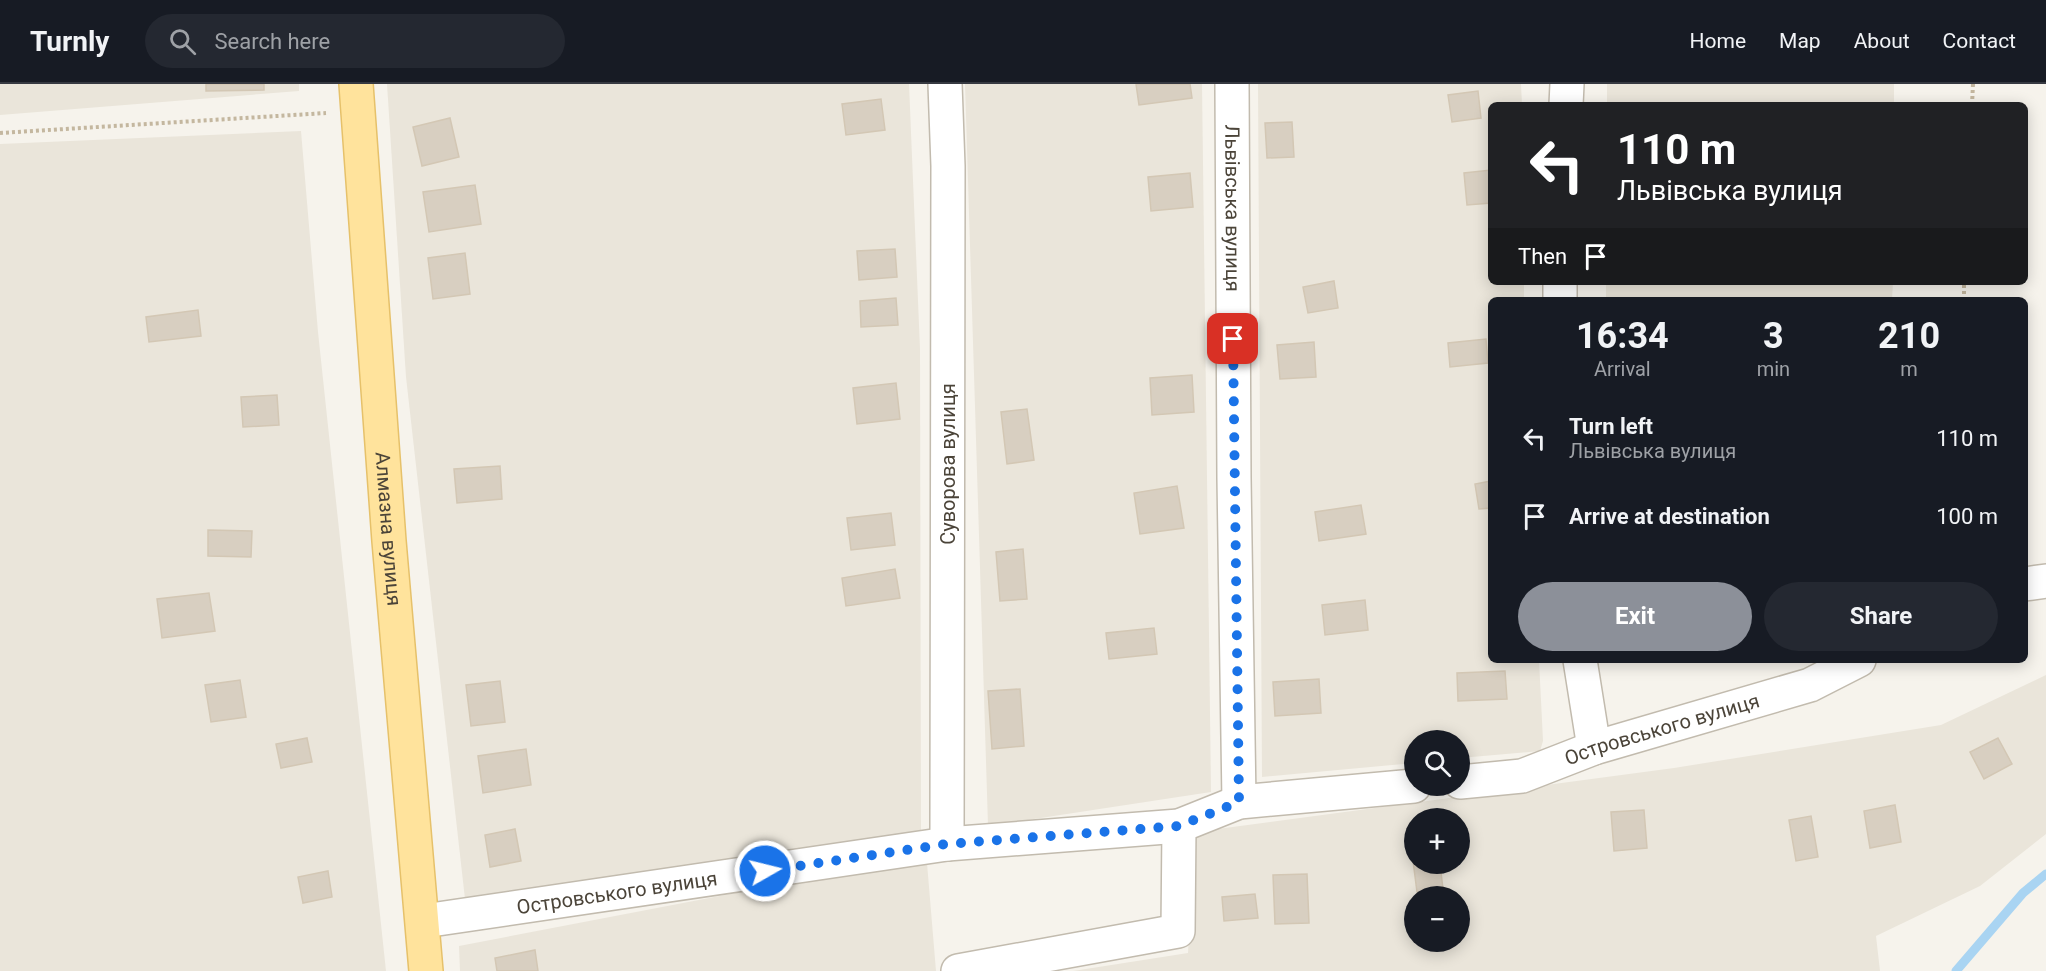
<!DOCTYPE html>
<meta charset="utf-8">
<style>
body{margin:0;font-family:Roboto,sans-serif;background:#242831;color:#f1f3f6;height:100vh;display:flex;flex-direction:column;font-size:22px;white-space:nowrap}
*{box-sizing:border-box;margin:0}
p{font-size:20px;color:#9ea1a6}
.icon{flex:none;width:33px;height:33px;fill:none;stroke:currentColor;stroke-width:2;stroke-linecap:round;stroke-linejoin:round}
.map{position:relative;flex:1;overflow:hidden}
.drawer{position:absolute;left:1488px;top:213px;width:540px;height:366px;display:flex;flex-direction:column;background:#171b24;border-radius:9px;box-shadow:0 3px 15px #0003}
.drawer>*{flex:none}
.guide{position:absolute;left:1488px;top:18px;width:540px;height:183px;border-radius:9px;box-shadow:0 3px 15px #0003;background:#202124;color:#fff;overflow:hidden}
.tools{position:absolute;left:1404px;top:646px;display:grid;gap:12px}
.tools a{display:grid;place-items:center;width:66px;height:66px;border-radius:50%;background:#171b24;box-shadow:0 3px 15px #0003;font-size:30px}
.pin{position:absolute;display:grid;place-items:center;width:51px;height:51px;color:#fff;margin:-26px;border-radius:12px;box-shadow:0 3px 9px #0006}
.me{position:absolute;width:66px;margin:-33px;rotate:82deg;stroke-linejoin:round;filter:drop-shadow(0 0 4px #0008)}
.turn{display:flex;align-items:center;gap:21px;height:126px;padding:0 30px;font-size:27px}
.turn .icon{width:78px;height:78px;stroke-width:2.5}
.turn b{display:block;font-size:42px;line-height:51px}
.then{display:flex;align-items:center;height:57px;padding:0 30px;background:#0003;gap:12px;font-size:22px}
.eta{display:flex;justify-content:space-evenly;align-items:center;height:102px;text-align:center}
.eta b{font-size:36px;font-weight:700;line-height:42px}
.action{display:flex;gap:12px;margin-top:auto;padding:12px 30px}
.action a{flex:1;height:69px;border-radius:36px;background:#8c9099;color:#fff;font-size:24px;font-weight:700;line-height:69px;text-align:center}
.action a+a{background:#242831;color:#f1f3f6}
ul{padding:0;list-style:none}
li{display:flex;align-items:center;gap:18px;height:78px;padding:0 30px}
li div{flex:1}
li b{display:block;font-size:22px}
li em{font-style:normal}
header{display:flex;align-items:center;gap:36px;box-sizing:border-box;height:84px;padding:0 30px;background:#171b24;border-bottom:2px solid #363941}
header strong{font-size:28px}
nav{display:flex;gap:33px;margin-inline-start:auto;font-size:21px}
.search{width:420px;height:54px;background:#242831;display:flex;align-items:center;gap:15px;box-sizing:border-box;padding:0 21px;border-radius:33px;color:#9ea1a6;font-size:22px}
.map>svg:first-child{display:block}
.residential{fill:#eae5da;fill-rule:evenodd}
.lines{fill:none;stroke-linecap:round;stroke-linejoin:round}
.stream{stroke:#a9d4f2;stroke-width:9}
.building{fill:#d8cfc1;stroke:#d3c7b4;stroke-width:1.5}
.minor-casing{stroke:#c2bbae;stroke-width:36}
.major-casing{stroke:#e6c16a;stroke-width:36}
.path{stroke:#c4b79f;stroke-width:4;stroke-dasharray:3 3;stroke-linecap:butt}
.minor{stroke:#fff;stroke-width:33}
.major{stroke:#ffe39c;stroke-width:33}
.route{stroke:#1a73e8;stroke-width:10;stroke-dasharray:0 18}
.labels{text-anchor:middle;stroke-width:5;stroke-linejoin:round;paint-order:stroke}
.street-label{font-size:20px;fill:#4b4439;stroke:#fff}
</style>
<header>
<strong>Turnly</strong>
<div class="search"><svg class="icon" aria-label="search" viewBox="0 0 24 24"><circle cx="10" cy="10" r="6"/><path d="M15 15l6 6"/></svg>Search here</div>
<nav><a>Home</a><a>Map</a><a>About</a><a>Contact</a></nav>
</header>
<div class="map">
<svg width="2046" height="887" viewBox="0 0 2046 887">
<rect width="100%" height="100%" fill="#f6f3ec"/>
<g class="residential">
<polygon points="0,0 299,0 299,7 0,31"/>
<polygon points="387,0 909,0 920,265 921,748 465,815 406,293"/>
<polygon points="965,0 1202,0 1211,708 988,742"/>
<polygon points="1258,0 1521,0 1522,21 1491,21 1491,198 1524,198 1524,216 1491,216 1491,576 1539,576 1543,657 1540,667 1460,674 1460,657 1414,657 1414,679 1262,693"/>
<rect x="1607" y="0" width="287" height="21"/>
<polygon points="301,47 318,248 386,887 0,887 0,60"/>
<polygon points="1606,198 1893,198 1892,216 1606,216"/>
<path d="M2046 591V750L1980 802 1876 852 1880 887H1073L1188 869 1195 748 1674 684 1941 641ZM1414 735H1460V780H1414ZM1414 813H1460V858H1414Z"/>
<polygon points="927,779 936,887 460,887 459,862 792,798"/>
</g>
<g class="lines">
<polyline class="stream" points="1956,887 2023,809 2046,790"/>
</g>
<g class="building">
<polygon points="206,0 264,0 264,6 206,7"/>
<polygon points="1136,0 1190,0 1192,14 1139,21"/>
<polygon points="1478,7 1481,34 1452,38 1448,11"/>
<polygon points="881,15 885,46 846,51 842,20"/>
<polygon points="450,34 459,73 422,82 413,43"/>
<polygon points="1292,38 1294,73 1267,74 1265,39"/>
<polygon points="1491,86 1491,119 1467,121 1464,89"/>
<polygon points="1190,89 1193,123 1151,127 1148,93"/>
<polygon points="475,101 481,140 429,148 423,108"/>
<polygon points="895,165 897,193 859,196 857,167"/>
<polygon points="465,169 470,210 433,215 428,174"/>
<polygon points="1334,197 1338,224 1308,229 1303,203"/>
<polygon points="896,214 898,241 861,243 860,217"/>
<polygon points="198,226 201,252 149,258 146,233"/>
<polygon points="1486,255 1488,279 1450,283 1448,259"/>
<polygon points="1314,258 1316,293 1280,295 1277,261"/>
<polygon points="1192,291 1194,328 1152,331 1150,294"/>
<polygon points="896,299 900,335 857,340 853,304"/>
<polygon points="277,311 279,341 243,343 241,313"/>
<polygon points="1027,325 1034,376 1007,380 1001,328"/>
<polygon points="500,382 502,415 457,419 454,385"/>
<polygon points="1491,397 1491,424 1479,425 1475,400"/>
<polygon points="1177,402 1184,444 1140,450 1134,409"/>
<polygon points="1361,421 1366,450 1319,457 1315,428"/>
<polygon points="891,429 895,461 851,466 847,434"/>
<polygon points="208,446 252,447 251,473 208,472"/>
<polygon points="1023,465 1027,515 1000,517 996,468"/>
<polygon points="895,485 900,514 846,522 842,494"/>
<polygon points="209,509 215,547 162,554 157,515"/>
<polygon points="1365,516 1368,546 1325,551 1322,521"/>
<polygon points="1154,544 1157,570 1109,575 1106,549"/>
<polygon points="1505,587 1507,615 1458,617 1457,589"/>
<polygon points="1319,595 1321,629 1275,632 1273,598"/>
<polygon points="240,596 246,633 211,638 205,601"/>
<polygon points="500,597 505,638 471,642 466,601"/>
<polygon points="1020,605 1024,662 992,665 988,607"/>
<polygon points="307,654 312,678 281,684 276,660"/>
<polygon points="1998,654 2012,680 1984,695 1970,668"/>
<polygon points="526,665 531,701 483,709 478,672"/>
<polygon points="1895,721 1901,758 1870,764 1864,727"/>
<polygon points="1644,726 1647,764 1614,767 1611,728"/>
<polygon points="1811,732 1818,773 1796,777 1789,736"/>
<polygon points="515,745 521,777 490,783 485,751"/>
<polygon points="1414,760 1414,780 1440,780 1443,805 1417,808 1411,761"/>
<polygon points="328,787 332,813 303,819 298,793"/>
<polygon points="1307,790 1309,839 1275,840 1273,791"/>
<polygon points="1255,810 1258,834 1224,837 1222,813"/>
<polygon points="535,866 538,887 497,887 495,874"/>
</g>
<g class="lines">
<g class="minor-casing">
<g id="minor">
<polyline points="945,0 948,82 947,760"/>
<path id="s1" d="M1232 0 1234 394 1239 718"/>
<polyline points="1566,21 1567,0"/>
<polyline points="1560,216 1560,198"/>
<polyline points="2025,500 2046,497"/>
<polyline points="1580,576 1594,664"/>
<path id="s2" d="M1460 698 1522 692 1594 664 1810 601 1859 576"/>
<path id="s3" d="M424 837 947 760 1179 742 1239 718 1414 702"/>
<polyline points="958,887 1178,847 1179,742"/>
</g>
</g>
<g class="major-casing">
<g id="major">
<path id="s4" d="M356 0 389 457 426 887"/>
</g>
</g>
<g class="path">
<polyline points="1972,21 1973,0"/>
<polyline points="0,49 326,29"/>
<polyline points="1964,216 1964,198"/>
</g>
<use href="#minor" class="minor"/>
<use href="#major" class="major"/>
</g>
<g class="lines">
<polyline class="route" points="765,787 947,760 1179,742 1239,718 1233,255"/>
</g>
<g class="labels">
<g class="street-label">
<text dy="7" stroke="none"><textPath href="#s1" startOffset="124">Львівська вулиця</textPath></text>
<text transform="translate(948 380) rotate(-90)" y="7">Суворова вулиця</text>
<text dy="7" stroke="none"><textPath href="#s4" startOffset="446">Алмазна вулиця</textPath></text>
<text dy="7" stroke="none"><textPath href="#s2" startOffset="210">Островського вулиця</textPath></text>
<text dy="7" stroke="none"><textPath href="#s3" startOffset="195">Островського вулиця</textPath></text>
</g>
</g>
</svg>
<div class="tools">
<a><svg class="icon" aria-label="search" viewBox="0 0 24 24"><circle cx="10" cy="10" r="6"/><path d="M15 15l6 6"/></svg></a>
<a>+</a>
<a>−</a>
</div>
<div class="pin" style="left:1233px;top:255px;background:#d93025"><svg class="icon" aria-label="arrive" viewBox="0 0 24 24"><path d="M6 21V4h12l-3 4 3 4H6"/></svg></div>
<svg class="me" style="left:765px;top:787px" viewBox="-20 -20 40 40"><circle r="17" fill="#1a73e8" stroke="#fff" stroke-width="3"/><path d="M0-11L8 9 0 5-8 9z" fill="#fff"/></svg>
<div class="guide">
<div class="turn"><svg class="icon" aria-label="left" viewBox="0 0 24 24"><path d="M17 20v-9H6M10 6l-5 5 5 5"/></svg><div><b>110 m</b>Львівська вулиця</div></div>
<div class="then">Then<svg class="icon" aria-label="arrive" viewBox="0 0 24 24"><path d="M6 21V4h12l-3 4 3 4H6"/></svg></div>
</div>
<section class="drawer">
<div class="eta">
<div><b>16:34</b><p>Arrival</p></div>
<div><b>3</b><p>min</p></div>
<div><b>210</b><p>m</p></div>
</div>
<ul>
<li><svg class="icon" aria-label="left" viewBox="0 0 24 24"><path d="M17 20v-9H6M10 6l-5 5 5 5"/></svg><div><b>Turn left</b><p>Львівська вулиця</p></div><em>110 m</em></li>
<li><svg class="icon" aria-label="arrive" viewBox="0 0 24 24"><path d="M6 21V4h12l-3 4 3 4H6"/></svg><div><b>Arrive at destination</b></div><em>100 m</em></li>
</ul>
<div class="action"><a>Exit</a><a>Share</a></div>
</section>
</div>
